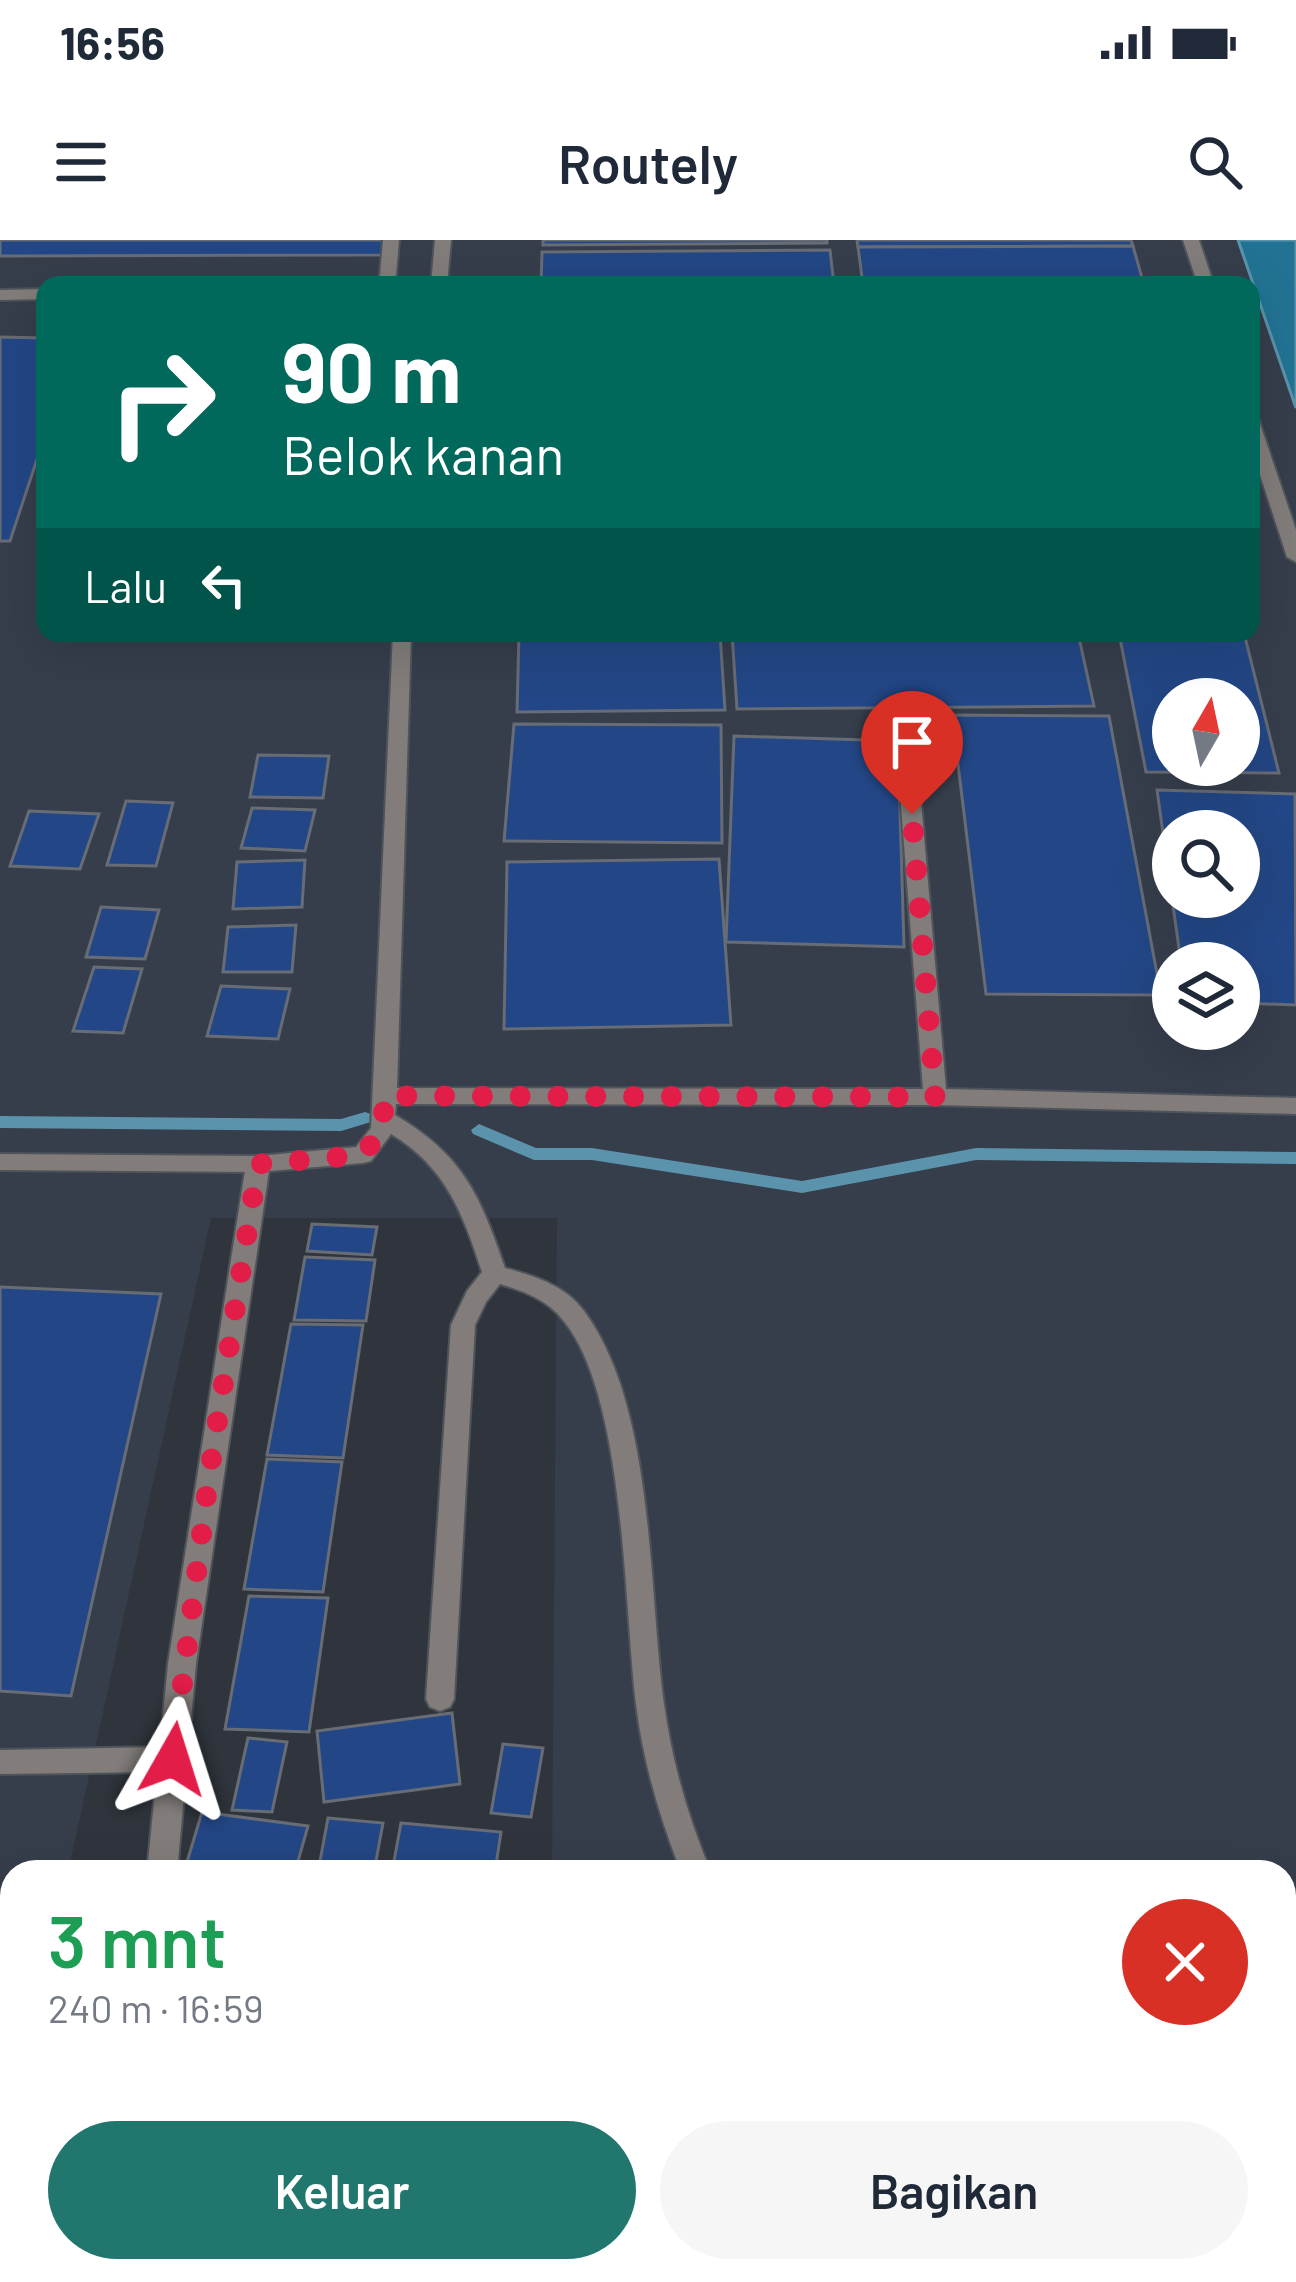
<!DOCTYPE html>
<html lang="id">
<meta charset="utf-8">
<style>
body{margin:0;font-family:Barlow,sans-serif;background:#f6f6f7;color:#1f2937;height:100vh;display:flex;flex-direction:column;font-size:45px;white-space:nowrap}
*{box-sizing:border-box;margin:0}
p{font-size:39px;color:#747a83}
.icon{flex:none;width:66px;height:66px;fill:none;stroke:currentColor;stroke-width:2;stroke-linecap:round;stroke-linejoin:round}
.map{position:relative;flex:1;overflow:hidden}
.panel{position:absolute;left:0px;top:1620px;width:1296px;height:423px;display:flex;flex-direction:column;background:#fff;border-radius:36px 36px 0 0;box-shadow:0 12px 48px #0002}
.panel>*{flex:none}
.banner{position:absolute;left:36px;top:36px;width:1224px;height:366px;border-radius:24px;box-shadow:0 12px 48px #0002;background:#00695c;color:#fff;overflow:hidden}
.needle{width:78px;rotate:9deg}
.tools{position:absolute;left:1152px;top:438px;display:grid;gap:24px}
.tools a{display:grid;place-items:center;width:108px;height:108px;border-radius:50%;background:#fff;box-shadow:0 12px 48px #0002;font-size:60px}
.pin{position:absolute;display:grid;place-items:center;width:102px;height:102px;color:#fff;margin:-123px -51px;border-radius:50% 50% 50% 0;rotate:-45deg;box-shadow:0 0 12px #0007}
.pin .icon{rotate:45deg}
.me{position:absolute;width:132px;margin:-66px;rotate:6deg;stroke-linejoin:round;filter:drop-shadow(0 0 9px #0008)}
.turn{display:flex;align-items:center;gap:42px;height:252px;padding:0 48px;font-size:54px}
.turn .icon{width:156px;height:156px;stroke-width:2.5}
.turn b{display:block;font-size:84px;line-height:102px}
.then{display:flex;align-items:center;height:114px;padding:0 48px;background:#0003;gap:24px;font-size:45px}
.round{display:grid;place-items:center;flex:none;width:126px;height:126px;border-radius:63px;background:#f6f6f7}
.summary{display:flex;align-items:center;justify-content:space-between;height:204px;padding:0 48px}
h1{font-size:72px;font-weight:600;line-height:90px;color:#1e9e55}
.action{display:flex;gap:24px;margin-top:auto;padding:24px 48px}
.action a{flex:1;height:138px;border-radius:72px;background:#21766d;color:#fff;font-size:48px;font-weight:600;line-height:138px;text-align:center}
.action a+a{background:#f6f6f7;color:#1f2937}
.status{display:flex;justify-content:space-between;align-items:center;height:84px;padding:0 60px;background:#fff;direction:ltr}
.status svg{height:33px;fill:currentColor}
header{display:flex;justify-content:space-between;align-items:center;height:156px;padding:0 48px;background:#fff;font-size:54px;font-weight:600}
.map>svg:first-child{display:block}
.built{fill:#363e4c;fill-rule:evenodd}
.water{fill:#227393;stroke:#5a93ab;stroke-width:3}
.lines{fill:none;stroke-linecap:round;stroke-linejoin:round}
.stream{fill:#5a93ab;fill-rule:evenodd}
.building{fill:#234786;stroke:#676c75;stroke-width:3;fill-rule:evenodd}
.lane-casing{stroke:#4f545b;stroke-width:4}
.street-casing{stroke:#4f545b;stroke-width:4}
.lane{fill:#827d7a;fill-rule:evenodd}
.street{fill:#827d7a;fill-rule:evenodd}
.route{stroke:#e11d48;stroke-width:21;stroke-dasharray:0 37.8}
</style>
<div class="status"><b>16:56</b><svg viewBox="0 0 49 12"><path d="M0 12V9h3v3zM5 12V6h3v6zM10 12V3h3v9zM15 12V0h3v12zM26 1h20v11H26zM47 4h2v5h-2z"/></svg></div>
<header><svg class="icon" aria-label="menu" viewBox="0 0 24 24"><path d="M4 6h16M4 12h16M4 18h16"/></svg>Routely<svg class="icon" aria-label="search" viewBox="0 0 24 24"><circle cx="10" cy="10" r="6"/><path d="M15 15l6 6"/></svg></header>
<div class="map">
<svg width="1296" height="2042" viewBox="0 0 1296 2042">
<rect width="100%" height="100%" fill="#30353d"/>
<path class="built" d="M0 0H1238L1296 169V2042H548V2031H1284V1632H552L557 978H211L68 1632H12V1890L0 1945ZM45 45H1251V393H45ZM1173 459H1239V525H1173ZM1173 591H1239V657H1173ZM1173 723H1239V789H1173Z"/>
<polygon class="water" points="1238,0 1296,0 1296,168"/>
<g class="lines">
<g class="stream">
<polygon points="365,872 371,874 373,878 371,882 341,891 0,888 0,876 341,879"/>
<polygon points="479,884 536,908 592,908 802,941 976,908 1296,912 1296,924 976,920 802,953 592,920 534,920 473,894 471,890"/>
</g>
</g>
<g class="building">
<polygon points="0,0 387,0 385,15 0,16"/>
<polygon points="543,0 827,0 827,3 543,5"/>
<polygon points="857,0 1131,0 1133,6 858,7"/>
<polygon points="1133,6 1144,45 863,45 858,7"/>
<polygon points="830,10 834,45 541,45 542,12"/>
<polygon points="0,97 45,98 45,195 10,301 0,301"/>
<polygon points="519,393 720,393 725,470 517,472"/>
<polygon points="732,393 1078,393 1094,466 737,469"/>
<path d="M1119 393H1244L1279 533 1146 532ZM1173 459H1239V525H1173Z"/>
<polygon points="952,475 1109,476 1161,755 986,754"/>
<polygon points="514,484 721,485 722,603 504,601"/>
<polygon points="734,496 898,501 904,707 726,702"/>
<polygon points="258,515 329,516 323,558 250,557"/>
<path d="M1157 550 1295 554 1296 765 1239 763V723H1181ZM1173 591H1239V657H1173Z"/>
<polygon points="126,561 173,563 156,626 107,625"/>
<polygon points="252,568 315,570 305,611 241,608"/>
<polygon points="29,571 99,574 80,629 10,626"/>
<polygon points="719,619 731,785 504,789 507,622"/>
<polygon points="305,620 302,667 233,669 237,622"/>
<polygon points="101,667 159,670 145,719 86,717"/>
<polygon points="296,685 292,732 223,732 228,687"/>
<polygon points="94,727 142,729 123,793 73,791"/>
<polygon points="221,746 290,749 278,799 207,796"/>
<polygon points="312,984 377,987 372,1015 307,1011"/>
<polygon points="305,1017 375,1020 366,1081 294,1080"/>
<polygon points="0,1047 161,1054 71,1456 0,1451"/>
<polygon points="291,1084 363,1085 343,1218 267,1215"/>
<polygon points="267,1219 342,1222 323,1352 244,1349"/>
<polygon points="249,1356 328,1358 309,1492 225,1489"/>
<polygon points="452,1473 460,1544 324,1562 317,1491"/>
<polygon points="248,1498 287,1502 272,1572 232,1570"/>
<polygon points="503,1504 543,1508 531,1577 491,1573"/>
<polygon points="202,1572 308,1586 295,1632 184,1632"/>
<polygon points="328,1578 383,1583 374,1632 318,1632"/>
<polygon points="401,1583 501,1592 495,1632 392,1632"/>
<polygon points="139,2031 299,2031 296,2042 136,2042"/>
</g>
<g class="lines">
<g class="lane-casing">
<g id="lane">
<polygon points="383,0 399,0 396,35 390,45 374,45 380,35"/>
<polygon points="435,0 451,0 447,45 431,45"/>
<polygon points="1183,0 1199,0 1214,45 1198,45"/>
<polygon points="45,49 45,59 0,60 0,50"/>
<polygon points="1251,176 1259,181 1296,290 1296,322 1287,317 1251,207"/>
<path d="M393 393H411L397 848 923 849 898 527 908 521 918 527 946 849 1296 858V874L935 865 396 864 395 875C463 915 480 955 505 1028 534 1036 565 1045 584 1071 655 1167 648 1348 664 1464 672 1522 688 1578 711 1632H681C660 1578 643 1522 636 1464 624 1366 625 1154 563 1080 548 1060 524 1051 500 1044L486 1062 475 1085 454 1459 450 1467 440 1471 430 1467 426 1459 451 1085 467 1051 482 1032C463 974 446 927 391 894L371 921 363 923 258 932 0 930V914L258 916 356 907 371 888Z"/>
<rect x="745" y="2031" width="32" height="11"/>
</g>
</g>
<g class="street-casing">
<g id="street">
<polygon points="258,916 270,924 196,1424 177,1632 147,1632 157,1532 0,1534 0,1510 160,1507 168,1424 246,924"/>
<polygon points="109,2031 141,2031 140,2042 108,2042"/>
</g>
</g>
<use href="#lane" class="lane"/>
<use href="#street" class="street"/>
</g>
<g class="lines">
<polyline class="route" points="173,1519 209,1235 258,924 363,915 382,890 385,856 935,857 912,574"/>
</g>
</svg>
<div class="tools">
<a><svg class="needle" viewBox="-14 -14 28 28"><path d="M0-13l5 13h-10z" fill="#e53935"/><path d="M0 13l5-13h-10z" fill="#747a83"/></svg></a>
<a><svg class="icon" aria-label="search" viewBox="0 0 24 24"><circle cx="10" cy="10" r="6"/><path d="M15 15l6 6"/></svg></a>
<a><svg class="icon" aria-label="layers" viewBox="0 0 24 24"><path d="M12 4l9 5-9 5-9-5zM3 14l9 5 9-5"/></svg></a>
</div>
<div class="pin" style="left:912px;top:574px;background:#d93025"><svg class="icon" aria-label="arrive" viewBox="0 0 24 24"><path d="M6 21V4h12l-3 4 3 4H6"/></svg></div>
<svg class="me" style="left:173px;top:1519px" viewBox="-20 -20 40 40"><path d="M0-17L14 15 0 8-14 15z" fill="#e11d48" stroke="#fff" stroke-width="4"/></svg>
<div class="banner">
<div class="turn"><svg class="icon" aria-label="right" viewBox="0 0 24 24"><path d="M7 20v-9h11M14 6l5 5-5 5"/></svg><div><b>90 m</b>Belok kanan</div></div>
<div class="then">Lalu<svg class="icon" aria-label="left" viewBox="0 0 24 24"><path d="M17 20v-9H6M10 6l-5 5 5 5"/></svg></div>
</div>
<section class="panel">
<div class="summary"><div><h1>3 mnt</h1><p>240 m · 16:59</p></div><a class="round" style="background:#d93025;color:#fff"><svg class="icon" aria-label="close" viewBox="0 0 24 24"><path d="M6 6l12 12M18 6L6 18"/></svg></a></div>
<div class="action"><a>Keluar</a><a>Bagikan</a></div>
</section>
</div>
